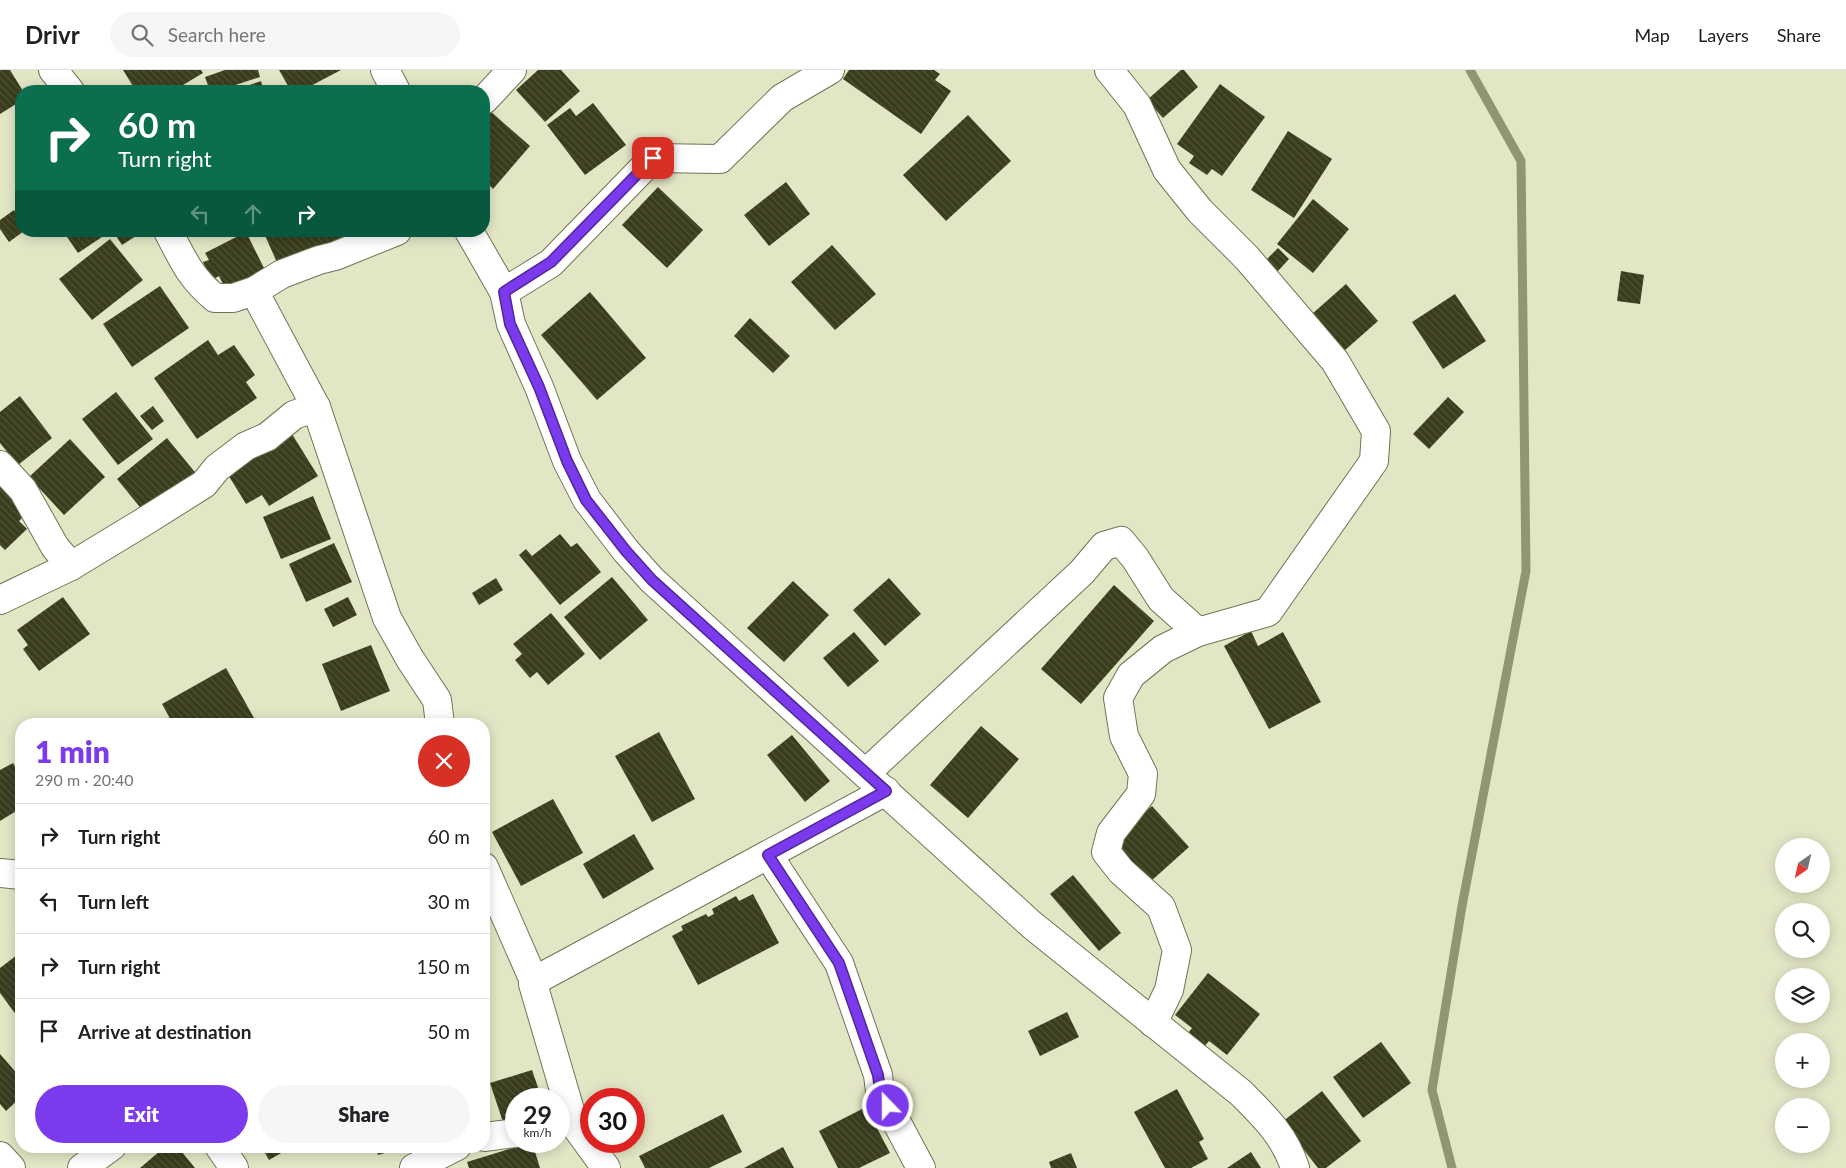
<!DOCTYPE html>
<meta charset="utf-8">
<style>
body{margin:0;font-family:Lato,sans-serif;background:#f6f6f6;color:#202124;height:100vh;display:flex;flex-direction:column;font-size:19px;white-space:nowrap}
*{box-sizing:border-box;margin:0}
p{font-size:16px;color:#757577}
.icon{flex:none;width:28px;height:28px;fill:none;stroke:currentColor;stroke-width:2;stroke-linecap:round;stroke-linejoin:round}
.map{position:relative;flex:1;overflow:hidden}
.side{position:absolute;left:15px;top:648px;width:475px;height:435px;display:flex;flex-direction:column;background:#fff;border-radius:20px;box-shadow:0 2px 12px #0003}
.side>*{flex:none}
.hud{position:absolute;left:15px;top:15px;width:475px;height:152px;border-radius:20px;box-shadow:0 2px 12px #0003;background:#0b6e4f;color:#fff;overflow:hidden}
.needle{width:32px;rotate:214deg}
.controls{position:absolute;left:1775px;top:768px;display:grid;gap:10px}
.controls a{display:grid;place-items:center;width:55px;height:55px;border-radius:50%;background:#fff;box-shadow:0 2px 12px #0003;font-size:25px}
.speed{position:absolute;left:505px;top:1018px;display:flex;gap:10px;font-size:25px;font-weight:700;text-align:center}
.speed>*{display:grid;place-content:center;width:65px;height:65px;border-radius:50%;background:#fff;box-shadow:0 2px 12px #0003;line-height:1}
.speed small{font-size:12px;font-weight:400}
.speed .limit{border:8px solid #d22;background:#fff;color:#111}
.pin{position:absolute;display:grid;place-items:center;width:42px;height:42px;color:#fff;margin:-21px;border-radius:10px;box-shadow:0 2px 8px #0006}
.me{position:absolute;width:55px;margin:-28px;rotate:338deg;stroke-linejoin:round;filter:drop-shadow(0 0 4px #0008)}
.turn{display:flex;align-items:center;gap:18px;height:105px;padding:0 20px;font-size:22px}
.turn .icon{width:65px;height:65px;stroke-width:2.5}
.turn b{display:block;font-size:35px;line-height:42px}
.lanes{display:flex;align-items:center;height:48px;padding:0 20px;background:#0003;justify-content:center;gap:25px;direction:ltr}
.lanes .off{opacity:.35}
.round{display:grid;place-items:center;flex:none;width:52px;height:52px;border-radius:26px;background:#f6f6f6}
.overview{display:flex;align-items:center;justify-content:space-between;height:85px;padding:0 20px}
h1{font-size:30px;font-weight:800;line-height:38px;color:#7c3aed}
.action{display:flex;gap:10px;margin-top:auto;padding:10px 20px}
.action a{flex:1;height:58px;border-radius:30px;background:#7c3aed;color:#fff;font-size:20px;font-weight:800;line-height:58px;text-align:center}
.action a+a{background:#f6f6f6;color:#202124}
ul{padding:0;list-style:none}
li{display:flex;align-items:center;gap:15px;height:65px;padding:0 20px;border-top:1px solid #e0e0e0}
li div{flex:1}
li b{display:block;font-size:19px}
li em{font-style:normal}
header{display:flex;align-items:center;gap:30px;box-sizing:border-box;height:70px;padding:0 25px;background:#fff;border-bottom:1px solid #e0e0e0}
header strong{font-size:24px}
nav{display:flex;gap:28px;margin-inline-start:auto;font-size:18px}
.search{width:350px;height:45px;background:#f6f6f6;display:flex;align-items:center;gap:12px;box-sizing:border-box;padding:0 18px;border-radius:28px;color:#757577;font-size:19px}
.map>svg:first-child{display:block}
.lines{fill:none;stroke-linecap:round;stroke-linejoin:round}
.stream{stroke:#919572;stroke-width:9}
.building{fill:url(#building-back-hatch)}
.minor-casing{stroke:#707455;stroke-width:30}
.minor{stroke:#fff;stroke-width:28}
.route-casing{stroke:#51269a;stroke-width:12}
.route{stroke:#7c3aed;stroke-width:9}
</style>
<header>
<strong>Drivr</strong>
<div class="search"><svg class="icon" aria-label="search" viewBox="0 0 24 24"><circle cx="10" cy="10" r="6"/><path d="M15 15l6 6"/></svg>Search here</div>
<nav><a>Map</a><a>Layers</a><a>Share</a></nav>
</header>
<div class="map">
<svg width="1846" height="1098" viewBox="0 0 1846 1098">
<defs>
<pattern id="building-back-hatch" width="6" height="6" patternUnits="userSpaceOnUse" patternTransform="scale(1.25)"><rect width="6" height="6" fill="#3a3d1d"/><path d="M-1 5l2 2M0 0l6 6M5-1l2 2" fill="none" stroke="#4f5135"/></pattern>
</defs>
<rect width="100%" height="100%" fill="#e3e6c5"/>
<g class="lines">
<polyline class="stream" points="1452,1098 1432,1020 1462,836 1526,501 1521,91 1470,0"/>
</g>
<g class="building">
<polygon points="0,0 10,0 23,21 21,21 21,31 0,44"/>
<polygon points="123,0 201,0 203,3 173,21 136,21"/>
<polygon points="225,0 258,0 260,7 217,21 210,21 205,7"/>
<polygon points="279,0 341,0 301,21 291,21"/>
<polygon points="538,0 561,0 580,21 545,52 516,20"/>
<polygon points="849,0 934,0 940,4 935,10 951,21 921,64 843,9"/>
<polygon points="1181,0 1184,0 1198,17 1163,48 1147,30"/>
<polygon points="261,11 264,21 232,21"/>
<polygon points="1220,14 1265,47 1222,106 1212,99 1207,105 1189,93 1194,86 1177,74"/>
<polygon points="593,33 626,75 585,105 547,55 570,38 576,46"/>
<polygon points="489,40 530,76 493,119 484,110 484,46"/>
<polygon points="968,45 1011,91 946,151 903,105"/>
<polygon points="1288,61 1332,89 1294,148 1251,120"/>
<polygon points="786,112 810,144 769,176 744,145"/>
<polygon points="658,117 703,160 667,198 622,155"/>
<polygon points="1313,129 1349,159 1313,203 1277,174"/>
<polygon points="14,140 21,150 21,161 24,161 9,172 0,159 0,150"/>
<polygon points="63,161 111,161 78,183"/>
<polygon points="117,161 134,161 136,166 122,175 114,163"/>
<polygon points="263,161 347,161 349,165 279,197"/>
<polygon points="246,162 265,200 226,220 219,206 212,210 203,192 209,190 205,183"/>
<polygon points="110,169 143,210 92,250 59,209"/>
<polygon points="832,175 876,224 835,260 791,212"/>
<polygon points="1278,178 1289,189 1278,201 1266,190"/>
<polygon points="1621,201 1644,205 1640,234 1617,231"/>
<polygon points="1346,214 1378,251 1344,281 1312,244"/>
<polygon points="160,216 189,258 132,297 103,254"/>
<polygon points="590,222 646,288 597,330 541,265"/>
<polygon points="1455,224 1486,271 1443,299 1412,252"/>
<polygon points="750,248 790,286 773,303 734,266"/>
<polygon points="208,270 218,285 234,275 255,305 246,312 257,328 197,369 154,308"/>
<polygon points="116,322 153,369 118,395 82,349"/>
<polygon points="20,326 52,368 18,395 0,373 0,342"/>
<polygon points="1448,327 1464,342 1429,379 1413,364"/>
<polygon points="153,336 164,351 152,360 140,346"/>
<polygon points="292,364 318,406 269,436 262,425 246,434 227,403"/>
<polygon points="167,368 198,406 148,447 117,409"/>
<polygon points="70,369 105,407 64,445 29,407"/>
<polygon points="0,417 26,444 19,451 27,459 5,480 0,475"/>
<polygon points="313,426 331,469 281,489 263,447"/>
<polygon points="560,464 571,477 577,473 601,502 560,535 519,485 526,479 532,486"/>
<polygon points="334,473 352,512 306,532 289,494"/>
<polygon points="612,507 648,550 600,590 564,547"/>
<polygon points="496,508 503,520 479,535 472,523"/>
<polygon points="889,508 921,544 885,576 853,540"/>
<polygon points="793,511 829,545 784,592 747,558"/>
<polygon points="1114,515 1154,551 1081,634 1041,599"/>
<polygon points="63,527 90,564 39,601 23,579 28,575 17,560"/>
<polygon points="348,527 357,545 333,557 324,539"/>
<polygon points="551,543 585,584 548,615 537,602 530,608 515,590 522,584 513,574"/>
<polygon points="1251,561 1258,576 1283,562 1321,632 1269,659 1224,576"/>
<polygon points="854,562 879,591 848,617 823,588"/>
<polygon points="371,575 390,621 341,641 322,594"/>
<polygon points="226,598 254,648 244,654 173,654 162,634"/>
<polygon points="981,656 1019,689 968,748 930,715"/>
<polygon points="659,662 695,729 652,752 615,686"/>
<polygon points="792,665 830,711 805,732 767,685"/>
<polygon points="13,693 21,707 21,738 0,751 0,700"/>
<polygon points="553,729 583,783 521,816 492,762"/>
<polygon points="1152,736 1189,777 1150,812 1113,770"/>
<polygon points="634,764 654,799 603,829 583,794"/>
<polygon points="1073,805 1121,863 1099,881 1050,824"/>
<polygon points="753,824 779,873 698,915 672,866 683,860 681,856 706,844 708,847 714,844 712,839 736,826 739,831"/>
<polygon points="21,882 21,949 20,950 0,923 0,898"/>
<polygon points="1208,903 1260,944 1227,985 1209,971 1198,984 1182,971 1192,958 1175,945"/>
<polygon points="1067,942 1079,967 1040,986 1028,961"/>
<polygon points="1381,972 1411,1013 1363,1048 1333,1007"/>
<polygon points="0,984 21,1008 21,1027 6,1041 0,1034"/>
<polygon points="532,1000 542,1029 516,1029 516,1051 504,1055 490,1013"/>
<polygon points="1177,1019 1204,1069 1199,1072 1208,1089 1191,1098 1165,1098 1134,1042"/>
<polygon points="1322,1021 1361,1071 1326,1098 1318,1098 1282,1052"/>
<polygon points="866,1037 890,1083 859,1098 838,1098 819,1061"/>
<polygon points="723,1044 742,1082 709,1098 645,1098 639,1086"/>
<polygon points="532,1072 540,1098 469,1098 467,1092"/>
<polygon points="166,1076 177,1076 195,1098 140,1098"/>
<polygon points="261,1076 290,1076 290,1078 269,1090"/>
<polygon points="375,1076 404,1076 404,1077 378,1085"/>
<polygon points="783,1077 794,1098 744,1098"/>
<polygon points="1251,1082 1261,1098 1227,1098"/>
<polygon points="1071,1083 1077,1098 1051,1098 1049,1092"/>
</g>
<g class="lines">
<g class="minor-casing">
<g id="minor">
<polyline points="53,0 70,21"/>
<polyline points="385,0 396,21"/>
<polyline points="1109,0 1137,35 1167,100 1200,141 1247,188 1335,291 1376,361 1374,391 1268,542 1198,562 1163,579 1131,605 1118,628 1124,666 1143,704 1141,724 1111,763 1106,782 1121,801 1161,837 1177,880 1169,920 1153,953"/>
<polyline points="484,30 512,0"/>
<path d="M168 161C183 190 190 207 215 228H233L254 221 282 204 319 190 335 186 397 161"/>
<polyline points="469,161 504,222 551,193 653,88 720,89 782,28 830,0"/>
<polyline points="254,221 316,337 387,548 410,589 437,630 440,654"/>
<path d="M504 222 511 254 539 317 567 391 587 430 626 481 652 510 1032 855 1241 1023C1264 1046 1285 1066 1295 1098"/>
<polyline points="0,395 23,420 55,477 71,496"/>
<polyline points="0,530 71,496 142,453 204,414 217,398 246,376 267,367 294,345 316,337"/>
<polyline points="866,703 1082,502 1104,476 1121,471 1135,488 1161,529 1198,562"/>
<polyline points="768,785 839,893 878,1005 880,1021 921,1098"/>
<polyline points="484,797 534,911 533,914 574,1054 606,1098"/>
<polyline points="0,803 21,805"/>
<polyline points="534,911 886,721"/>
<polyline points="484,1067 516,1063"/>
<polyline points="219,1076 234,1098"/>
<polyline points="0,1086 11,1098"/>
<polyline points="82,1098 112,1076"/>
<polyline points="414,1098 457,1076"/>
</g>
</g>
<use href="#minor" class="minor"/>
</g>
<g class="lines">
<g class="route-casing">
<polyline id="route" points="653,88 551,192 504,222 510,254 539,317 567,391 586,430 626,481 652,510 886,721 768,785 839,893 878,1005 880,1021 888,1036"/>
</g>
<use href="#route" class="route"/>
</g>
</svg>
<div class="controls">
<a><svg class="needle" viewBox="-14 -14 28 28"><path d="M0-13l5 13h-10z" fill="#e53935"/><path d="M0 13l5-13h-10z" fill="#757577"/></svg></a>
<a><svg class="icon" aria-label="search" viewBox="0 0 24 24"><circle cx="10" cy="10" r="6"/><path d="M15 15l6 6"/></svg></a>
<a><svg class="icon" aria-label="layers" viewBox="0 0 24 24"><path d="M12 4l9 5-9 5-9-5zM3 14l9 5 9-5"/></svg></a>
<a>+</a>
<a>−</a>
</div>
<div class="speed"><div>29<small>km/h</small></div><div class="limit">30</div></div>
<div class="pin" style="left:653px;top:88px;background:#d93025"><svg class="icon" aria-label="arrive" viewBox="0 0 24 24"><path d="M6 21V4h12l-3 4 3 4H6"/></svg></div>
<svg class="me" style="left:888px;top:1036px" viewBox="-20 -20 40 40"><circle r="17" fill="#7c3aed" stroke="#fff" stroke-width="3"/><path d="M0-11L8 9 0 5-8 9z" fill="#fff"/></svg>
<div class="hud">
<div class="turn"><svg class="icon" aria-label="right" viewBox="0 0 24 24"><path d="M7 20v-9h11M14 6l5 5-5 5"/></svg><div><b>60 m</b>Turn right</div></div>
<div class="lanes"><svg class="icon off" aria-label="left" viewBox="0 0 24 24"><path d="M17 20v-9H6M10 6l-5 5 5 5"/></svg><svg class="icon off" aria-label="ahead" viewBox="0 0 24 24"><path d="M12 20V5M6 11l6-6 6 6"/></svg><svg class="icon" aria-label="right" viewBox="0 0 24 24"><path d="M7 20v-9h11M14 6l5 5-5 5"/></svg></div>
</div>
<section class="side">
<div class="overview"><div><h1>1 min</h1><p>290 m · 20:40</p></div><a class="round" style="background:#d93025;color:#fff"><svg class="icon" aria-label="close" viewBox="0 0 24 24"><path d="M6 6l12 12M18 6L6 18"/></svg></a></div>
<ul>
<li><svg class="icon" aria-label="right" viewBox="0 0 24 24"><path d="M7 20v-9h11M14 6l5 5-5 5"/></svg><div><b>Turn right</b></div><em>60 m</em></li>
<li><svg class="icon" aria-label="left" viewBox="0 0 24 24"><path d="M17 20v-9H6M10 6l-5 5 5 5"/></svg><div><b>Turn left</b></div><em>30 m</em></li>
<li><svg class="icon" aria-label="right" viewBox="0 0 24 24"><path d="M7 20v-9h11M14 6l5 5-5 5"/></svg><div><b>Turn right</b></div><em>150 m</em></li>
<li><svg class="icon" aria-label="arrive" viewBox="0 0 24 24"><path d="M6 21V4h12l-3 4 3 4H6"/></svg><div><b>Arrive at destination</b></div><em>50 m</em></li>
</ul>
<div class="action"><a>Exit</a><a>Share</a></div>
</section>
</div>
